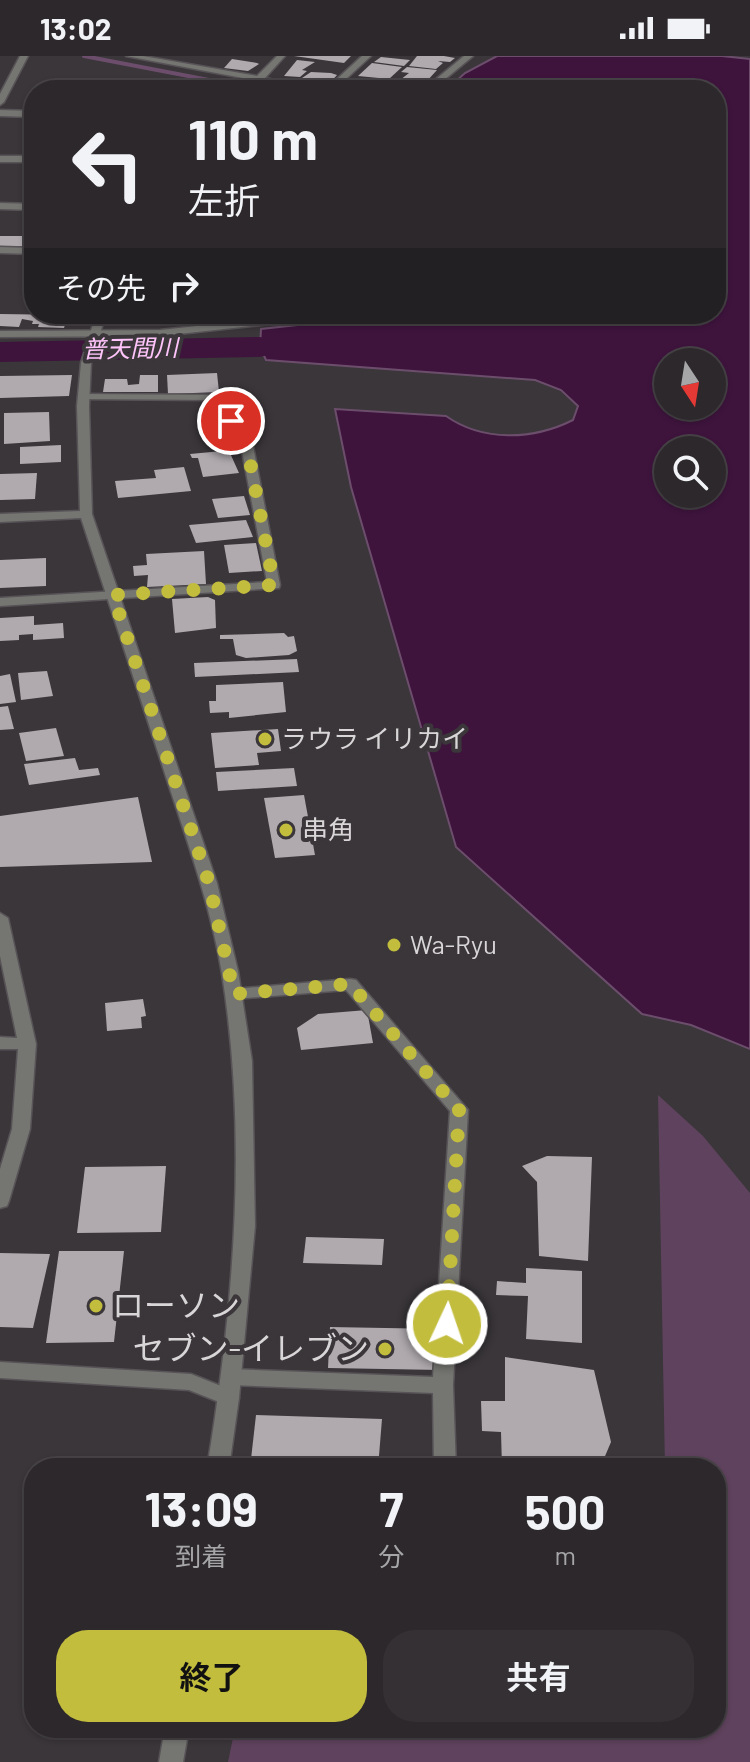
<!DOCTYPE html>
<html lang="ja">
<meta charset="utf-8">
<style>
body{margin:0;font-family:Barlow,"Noto Sans JP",sans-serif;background:#343034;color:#f1f3f6;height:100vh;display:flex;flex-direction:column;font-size:30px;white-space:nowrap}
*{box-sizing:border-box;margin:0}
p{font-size:26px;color:#a6a6a9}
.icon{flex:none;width:44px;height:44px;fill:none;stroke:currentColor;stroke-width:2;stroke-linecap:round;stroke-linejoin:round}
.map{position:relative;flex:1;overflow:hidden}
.details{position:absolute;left:24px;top:1402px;width:702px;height:280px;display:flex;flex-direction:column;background:#2c282c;border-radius:32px;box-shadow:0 2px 6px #0004,0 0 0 2px #484448}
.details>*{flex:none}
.top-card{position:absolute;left:24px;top:24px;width:702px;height:244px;border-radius:32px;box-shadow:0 2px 6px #0004,0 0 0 2px #484448;background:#2c282c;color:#f1f3f6;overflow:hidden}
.needle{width:52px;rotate:168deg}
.buttons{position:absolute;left:654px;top:292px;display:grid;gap:16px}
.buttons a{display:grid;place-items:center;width:72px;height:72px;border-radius:50%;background:#2c282c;box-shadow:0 2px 6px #0004,0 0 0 2px #484448;font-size:40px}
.pin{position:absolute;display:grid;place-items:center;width:68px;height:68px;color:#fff;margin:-34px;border:4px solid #fff;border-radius:50%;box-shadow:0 2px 8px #0007}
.me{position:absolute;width:88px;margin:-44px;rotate:3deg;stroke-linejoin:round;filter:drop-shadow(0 0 6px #0008)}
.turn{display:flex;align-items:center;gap:28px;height:168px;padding:0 32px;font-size:36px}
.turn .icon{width:104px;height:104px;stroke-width:2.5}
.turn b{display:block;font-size:56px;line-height:68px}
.then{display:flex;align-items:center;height:76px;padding:0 32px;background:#0003;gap:16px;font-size:30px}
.eta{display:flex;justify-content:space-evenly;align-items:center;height:136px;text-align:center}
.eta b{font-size:48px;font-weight:700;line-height:56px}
.button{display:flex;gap:16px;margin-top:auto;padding:16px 32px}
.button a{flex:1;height:92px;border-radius:32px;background:#c3bd3e;color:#111;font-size:32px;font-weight:700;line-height:92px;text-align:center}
.button a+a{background:#343034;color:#f1f3f6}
.status{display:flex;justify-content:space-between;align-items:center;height:56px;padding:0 40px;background:#2c282c;direction:ltr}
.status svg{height:22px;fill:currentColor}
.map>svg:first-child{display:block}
.green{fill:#5f425d}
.water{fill:#3e143d;stroke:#6c4e6c;stroke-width:2;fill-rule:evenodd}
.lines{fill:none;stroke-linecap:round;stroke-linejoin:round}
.stream{stroke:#6c4e6c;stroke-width:4}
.river{fill:#3e143d;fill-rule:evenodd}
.building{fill:#b0aaaf}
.minor-casing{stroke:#575356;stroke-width:3}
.tertiary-casing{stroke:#575356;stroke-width:3}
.minor{fill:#757572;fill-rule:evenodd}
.tertiary{fill:#757572;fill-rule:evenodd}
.route{stroke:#c3bd3e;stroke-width:14;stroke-dasharray:0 25.2}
.poi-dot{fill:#c3bd3e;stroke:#3a363a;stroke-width:3}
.labels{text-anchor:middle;stroke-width:8;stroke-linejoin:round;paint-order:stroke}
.far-water-label{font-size:24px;font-style:italic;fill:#ffc5fb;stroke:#3a363a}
.poi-label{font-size:26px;fill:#d9d6d8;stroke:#3a363a;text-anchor:start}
.near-poi-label{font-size:32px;fill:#d9d6d8;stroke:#3a363a;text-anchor:start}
</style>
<div class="status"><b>13:02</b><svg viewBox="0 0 49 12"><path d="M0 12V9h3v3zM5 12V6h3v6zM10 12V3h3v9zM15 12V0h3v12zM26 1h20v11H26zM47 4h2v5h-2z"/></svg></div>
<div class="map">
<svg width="750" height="1706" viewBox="0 0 750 1706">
<rect width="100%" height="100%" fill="#3a363a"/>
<polygon class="green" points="658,1039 703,1080 750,1137 750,1706 228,1706 235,1672 716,1672 716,1412 665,1412"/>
<path class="water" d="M497 0H722L750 3V993L691 969 642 958 456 791 351 431 335 353 446 360C483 386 533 384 573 364L578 350 561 334 535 324 266 304 260 291 261 273 371 261 397 263 447 258H716V34H446L465 17ZM668 306H712V350H668ZM668 394H712V438H668Z"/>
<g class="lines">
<polyline class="stream" points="84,0 261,34"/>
<polygon class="river" points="260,281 272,284 277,291 272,298 260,301 0,306 0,286"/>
</g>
<g class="building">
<polygon points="294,0 351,0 344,7"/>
<polygon points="417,0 444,0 455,2 450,6 438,5 443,7 436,13 409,10"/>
<polygon points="381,1 410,4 404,10 374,6"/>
<polygon points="232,3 257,7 259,8 248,15 224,12"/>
<polygon points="297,4 315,6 302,14 307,15 300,21 284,20"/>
<polygon points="372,7 402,11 389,23 358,20"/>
<polygon points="407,11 437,14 426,26 400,24 409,17 401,16"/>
<polygon points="311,16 331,17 337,19 329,28 299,24"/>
<polygon points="362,23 378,24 389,24 380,32 354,29"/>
<polygon points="392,24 412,27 403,34 383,32"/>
<polygon points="0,180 34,180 34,191 0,190"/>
<polygon points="0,258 68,259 64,272 38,271 39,268 32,268 33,265 22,263 19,271 0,270"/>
<polygon points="217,317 219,336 168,338 167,319"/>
<polygon points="72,319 69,340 0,342 0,320"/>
<polygon points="140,319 158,319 158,336 103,336 105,323 127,323 128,329 139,328"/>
<polygon points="49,356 50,385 4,388 4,357"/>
<polygon points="61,389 61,406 20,408 20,391"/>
<polygon points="222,395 224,398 230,397 239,417 203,421 198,402 192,402 190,398"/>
<polygon points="184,411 191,435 118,442 115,425 156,422 154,414"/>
<polygon points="37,417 35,443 0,444 0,418"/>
<polygon points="244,440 250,459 218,462 212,443"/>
<polygon points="246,464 253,481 196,487 189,469"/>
<polygon points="256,487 262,515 229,517 224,489"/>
<polygon points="204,495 206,528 147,531 148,519 134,520 133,510 147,509 146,498"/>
<polygon points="46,502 46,530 0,532 0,504"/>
<polygon points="208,541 215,544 216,572 175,577 172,543"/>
<polygon points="34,560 34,569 63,567 64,582 33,584 33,578 19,579 19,584 0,585 0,562"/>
<polygon points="284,577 288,581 294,580 297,595 289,599 246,602 236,599 233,583 220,583 220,579"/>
<polygon points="297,603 299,616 195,621 194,607"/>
<polygon points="47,615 53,640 21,644 18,617"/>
<polygon points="10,618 16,646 0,648 0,620"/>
<polygon points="283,626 286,656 229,662 229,656 210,657 209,645 216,645 216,629"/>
<polygon points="8,650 14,673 0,674 0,651"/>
<polygon points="56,672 64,700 26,705 19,677"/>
<polygon points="278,673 281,695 257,697 259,709 215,712 211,677"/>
<polygon points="75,702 79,714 98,712 100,719 29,729 24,708"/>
<polygon points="294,712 297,730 218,735 216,716"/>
<polygon points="304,739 315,799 275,802 264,742"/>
<polygon points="138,741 152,806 0,811 0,760"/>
<polygon points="143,943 146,960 141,961 142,972 107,975 105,947"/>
<polygon points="367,954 373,987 301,994 297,972 318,958"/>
<polygon points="547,1100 592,1101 588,1205 539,1200 537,1126 522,1110"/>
<polygon points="166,1110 161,1176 77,1177 85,1111"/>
<polygon points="306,1181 384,1183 382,1209 303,1207"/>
<polygon points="59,1195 124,1195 114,1286 46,1287"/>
<polygon points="0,1197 50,1198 33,1272 0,1271"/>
<polygon points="526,1212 582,1215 582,1287 526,1283 528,1240 496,1239 497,1225 526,1227"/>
<polygon points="330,1271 441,1273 441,1314 328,1312"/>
<polygon points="505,1301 594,1314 611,1386 600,1412 502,1412 501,1376 482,1375 481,1345 505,1345"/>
<polygon points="256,1359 382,1363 378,1412 250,1412"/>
</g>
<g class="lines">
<g class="minor-casing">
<g id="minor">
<polygon points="20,0 28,0 4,46 0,49 0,38"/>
<polygon points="126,0 143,0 257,20 277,0 285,0 265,22 324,34 306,34"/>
<polygon points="362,0 371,0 334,34 325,34"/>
<polygon points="137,26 144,28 142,34 134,34"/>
<polygon points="0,54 34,55 34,61 0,60"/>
<rect x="0" y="100" width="34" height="6"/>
<polygon points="0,147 34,148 34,154 0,153"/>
<polygon points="0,191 34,192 34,198 0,197"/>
<polygon points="305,258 338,258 333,261 160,280 0,281 0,275 160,274"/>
<polygon points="84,338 220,339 253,390 280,529 279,532 0,550 0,542 267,526 241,390 213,344 80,343 78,341"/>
<polygon points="0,857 8,862 36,988 30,1073 9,1145 7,1150 0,1152 0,1113 12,1073 18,993 0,993 0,981 17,982 0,900"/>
<polygon points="350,923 356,924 468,1054 453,1329 456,1412 434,1412 433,1337 231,1329 224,1327 221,1321 224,1315 231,1313 433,1321 450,1055 346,934 234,943 226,938 234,933"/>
<polygon points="0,1306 191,1318 236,1336 239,1342 236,1348 229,1350 189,1334 0,1322"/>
</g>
</g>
<g class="tertiary-casing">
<g id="tertiary">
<polygon points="464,0 473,0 432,34 423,34"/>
<path d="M96 258H106L91 307 89 350 92 458 217 827 238 915 252 1005 255 1170 239 1342 229 1412H207C234 1249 248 1082 222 918 211 851 187 785 166 721 138 634 109 548 81 462L0 466V458L80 455 77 350 81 307Z"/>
<polygon points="165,1672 189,1672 183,1706 159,1706"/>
</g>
</g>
<use href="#minor" class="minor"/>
<use href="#tertiary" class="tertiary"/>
</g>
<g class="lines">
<polyline class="route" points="231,365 247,390 274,529 113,539 209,827 234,938 350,928 459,1054 447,1268"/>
</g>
<g class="poi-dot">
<circle cx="265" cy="683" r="8"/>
<circle cx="286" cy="774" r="8"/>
<circle cx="394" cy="889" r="8"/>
<circle cx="96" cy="1250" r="8"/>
<circle cx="385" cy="1293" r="8"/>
</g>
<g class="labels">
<g class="far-water-label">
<text transform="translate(130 293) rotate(-1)" y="8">普天間川</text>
</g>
<g class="poi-label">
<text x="281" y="692">ラウラ イリカイ</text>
<text x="302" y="783">串角</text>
<text x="410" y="898">Wa-Ryu</text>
</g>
<g class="near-poi-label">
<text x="112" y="1261">ローソン</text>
<text x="369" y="1304" text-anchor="end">セブン-イレブン</text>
</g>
</g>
</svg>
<div class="buttons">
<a><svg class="needle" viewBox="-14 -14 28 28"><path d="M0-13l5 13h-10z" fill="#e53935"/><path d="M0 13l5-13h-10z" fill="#a6a6a9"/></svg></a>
<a><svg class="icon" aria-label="search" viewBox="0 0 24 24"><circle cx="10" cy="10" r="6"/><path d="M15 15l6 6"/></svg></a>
</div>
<div class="pin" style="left:231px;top:365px;background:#d93025"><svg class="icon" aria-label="arrive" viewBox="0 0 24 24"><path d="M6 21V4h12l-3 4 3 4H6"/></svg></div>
<svg class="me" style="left:447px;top:1268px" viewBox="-20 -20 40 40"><circle r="17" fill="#c3bd3e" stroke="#fff" stroke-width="3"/><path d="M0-11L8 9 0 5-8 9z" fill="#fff"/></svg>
<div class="top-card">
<div class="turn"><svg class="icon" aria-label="left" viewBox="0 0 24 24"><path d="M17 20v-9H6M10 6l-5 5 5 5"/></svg><div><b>110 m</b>左折</div></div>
<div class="then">その先<svg class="icon" aria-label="right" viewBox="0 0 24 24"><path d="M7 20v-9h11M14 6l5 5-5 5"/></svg></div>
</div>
<section class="details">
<div class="eta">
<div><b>13:09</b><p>到着</p></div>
<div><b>7</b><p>分</p></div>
<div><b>500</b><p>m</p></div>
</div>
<div class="button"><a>終了</a><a>共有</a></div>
</section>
</div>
